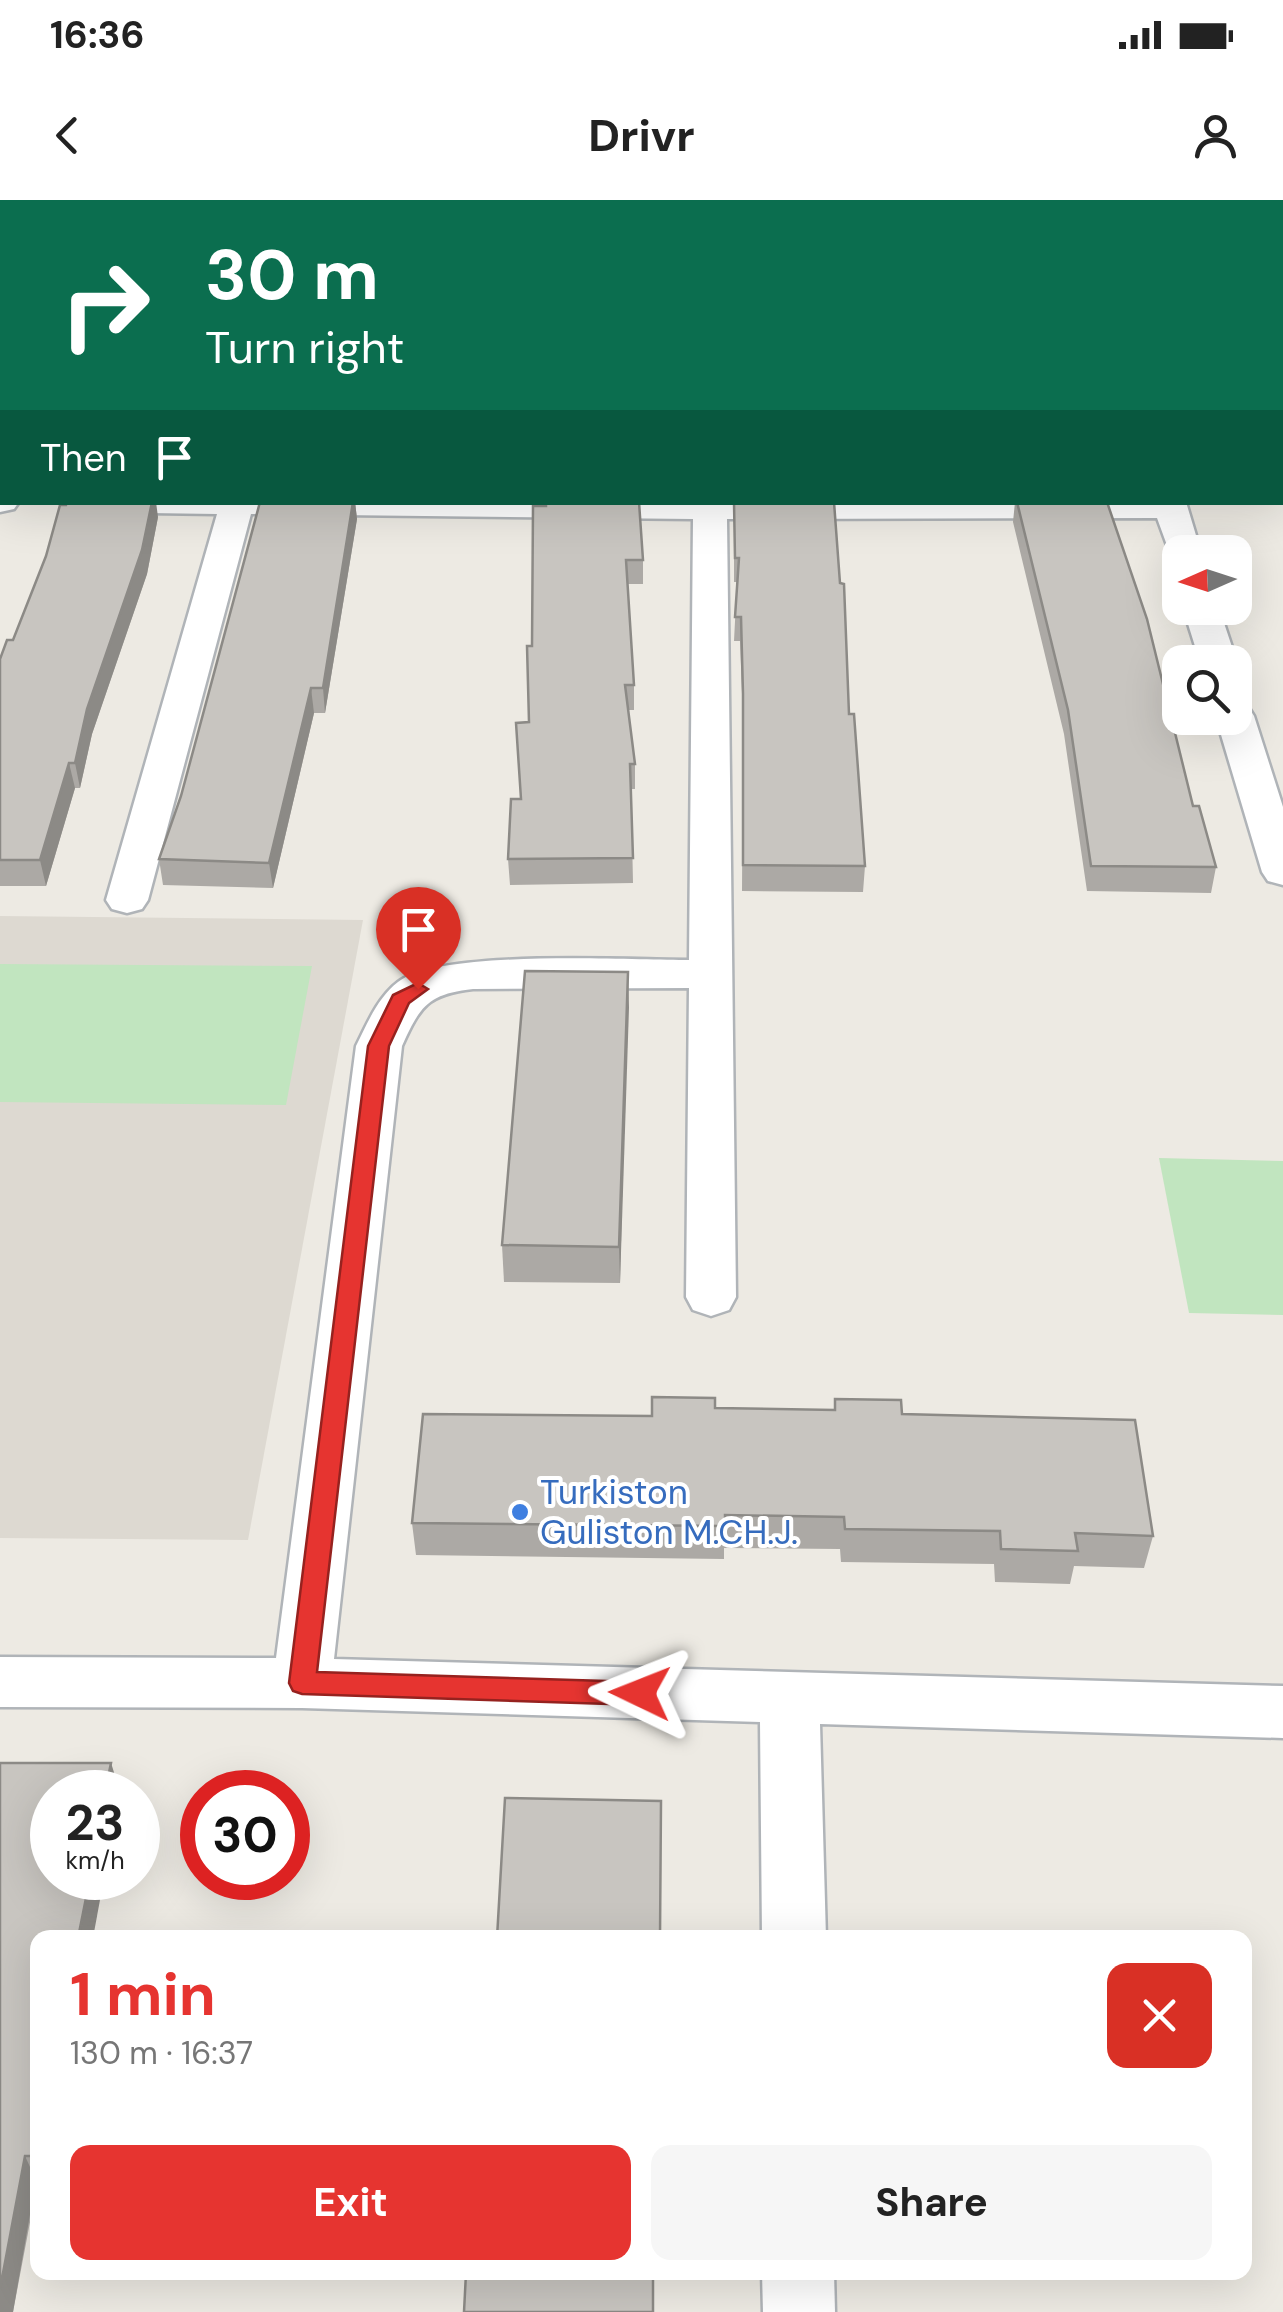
<!DOCTYPE html>
<meta charset="utf-8">
<style>
body{margin:0;font-family:"DM Sans",sans-serif;background:#f6f6f6;color:#222;height:100vh;display:flex;flex-direction:column;font-size:38px;white-space:nowrap}
*{box-sizing:border-box;margin:0}
p{font-size:32px;color:#767676}
.icon{flex:none;width:55px;height:55px;fill:none;stroke:currentColor;stroke-width:2;stroke-linecap:round;stroke-linejoin:round}
.map{position:relative;flex:1;overflow:hidden}
.drawer{position:absolute;left:30px;top:1730px;width:1222px;height:350px;display:flex;flex-direction:column;background:#fff;border-radius:20px;box-shadow:0 10px 40px #0002}
.drawer>*{flex:none}
.hud{position:absolute;left:0px;top:0px;width:1285px;height:305px;box-shadow:0 10px 40px #0002;background:#0b6e4f;color:#fff;overflow:hidden}
.needle{width:65px;rotate:267deg}
.controls{position:absolute;left:1162px;top:335px;display:grid;gap:20px}
.controls a{display:grid;place-items:center;width:90px;height:90px;border-radius:20px;background:#fff;box-shadow:0 10px 40px #0002;font-size:50px}
.speed{position:absolute;left:30px;top:1570px;display:flex;gap:20px;font-size:50px;font-weight:700;text-align:center}
.speed>*{display:grid;place-content:center;width:130px;height:130px;border-radius:50%;background:#fff;box-shadow:0 10px 40px #0002;line-height:1}
.speed small{font-size:25px;font-weight:400}
.speed .limit{border:15px solid #d22;background:#fff;color:#111}
.pin{position:absolute;display:grid;place-items:center;width:85px;height:85px;color:#fff;margin:-102px -42px;border-radius:50% 50% 50% 0;rotate:-45deg;box-shadow:0 0 10px #0007}
.pin .icon{rotate:45deg}
.me{position:absolute;width:110px;margin:-55px;rotate:272deg;stroke-linejoin:round;filter:drop-shadow(0 0 8px #0008)}
.turn{display:flex;align-items:center;gap:35px;height:210px;padding:0 40px;font-size:45px}
.turn .icon{width:130px;height:130px;stroke-width:2.5}
.turn b{display:block;font-size:70px;line-height:85px}
.then{display:flex;align-items:center;height:95px;padding:0 40px;background:#0003;gap:20px;font-size:38px}
.round{display:grid;place-items:center;flex:none;width:105px;height:105px;border-radius:20px;background:#f6f6f6}
.overview{display:flex;align-items:center;justify-content:space-between;height:170px;padding:0 40px}
h1{font-size:60px;font-weight:700;line-height:75px;color:#e63430}
.button{display:flex;gap:20px;margin-top:auto;padding:20px 40px}
.button a{flex:1;height:115px;border-radius:20px;background:#e63430;color:#fff;font-size:40px;font-weight:700;line-height:115px;text-align:center}
.button a+a{background:#f6f6f6;color:#222}
.status{display:flex;justify-content:space-between;align-items:center;height:70px;padding:0 50px;background:#fff;direction:ltr}
.status svg{height:28px;fill:currentColor}
header{display:flex;justify-content:space-between;align-items:center;height:130px;padding:0 40px;background:#fff;font-size:45px;font-weight:700}
.map>svg:first-child{display:block}
.education{fill:#ddd9d1}
.green{fill:#c1e5bf}
.lines{fill:none;stroke-linecap:round;stroke-linejoin:round}
.minor-casing{stroke:#b0b4b8;stroke-width:5}
.minor{fill:#fff;fill-rule:evenodd}
.wall{fill:#aca9a5}
.shaded-wall{fill:#8c8a86}
.building{fill:#c8c5c0;stroke:#8c8a86;stroke-width:2.5}
.route{fill:#e63430;stroke:#96221f;stroke-width:2.5}
.shop-dot{fill:#3f7fe0;stroke:#fff;stroke-width:4}
.labels{text-anchor:middle;stroke-width:8;stroke-linejoin:round;paint-order:stroke}
.shop-label{font-size:35px;fill:#366cbe;stroke:#fff;text-anchor:start}
</style>
<div class="status"><b>16:36</b><svg viewBox="0 0 49 12"><path d="M0 12V9h3v3zM5 12V6h3v6zM10 12V3h3v9zM15 12V0h3v12zM26 1h20v11H26zM47 4h2v5h-2z"/></svg></div>
<header><svg class="icon" aria-label="back" viewBox="0 0 24 24"><path d="M15 5l-7 7 7 7"/></svg>Drivr<svg class="icon" aria-label="person" viewBox="0 0 24 24"><circle cx="12" cy="8" r="4"/><path d="M4 21q1-7 8-7t8 7"/></svg></header>
<div class="map">
<svg width="1283" height="2112" viewBox="0 0 1283 2112">
<rect width="100%" height="100%" fill="#edeae3"/>
<polygon class="education" points="0,716 363,720 248,1340 0,1338"/>
<g class="green">
<polygon points="0,764 312,766 286,905 0,902"/>
<polygon points="1159,958 1283,961 1283,1115 1189,1113"/>
</g>
<g class="lines">
<g class="minor-casing">
<g id="minor">
<polygon points="1067,0 1095,0 1095,2 1068,2"/>
<polygon points="0,292 2,302 19,302 14,309 0,312"/>
<path d="M62 302H1186L1201 352H1180V361L1172 359 1157 318 727 319 736 1097 729 1110 711 1116 693 1110 686 1097 689 788 473 789C428 794 420 806 402 846L334 1459 1283 1486V1538L820 1524 826 1738H762L760 1522 302 1508 0 1507V1457L276 1458 356 846C367 824 378 797 398 782 441 749 628 760 689 760L693 319 251 314 148 700 142 709 127 713 112 709 106 700 217 314 79 312 67 309Z"/>
<polygon points="1183,408 1219,408 1237,462 1235,464 1200,462"/>
<polygon points="1235,504 1249,508 1254,516 1283,607 1283,685 1268,681 1262,672 1216,518 1235,518"/>
<polygon points="762,2072 834,2072 835,2112 763,2112"/>
</g>
</g>
<use href="#minor" class="minor"/>
</g>
<g class="wall">
<polygon points="260,302 355,302 357,319 325,513 314,513 273,688 163,685 159,659 181,596"/>
<polygon points="734,302 849,514 865,666 863,692 742,691 743,519 740,441 734,441 737,382 734,382"/>
<polygon points="1015,302 1107,302 1193,606 1216,667 1211,693 1087,691 1064,534 1013,322"/>
<polygon points="533,306 643,360 643,384 628,384 634,485 634,510 628,510 635,564 635,589 631,589 633,683 510,685 508,659 521,599 529,522 532,446"/>
<polygon points="158,317 147,374 92,534 80,588 75,588 46,686 0,686 0,459"/>
<polygon points="628,772 620,1083 504,1082 502,1045"/>
<polygon points="835,1199 902,1214 1153,1336 1144,1368 1074,1366 1070,1384 995,1382 994,1364 841,1362 840,1349 724,1348 724,1359 416,1355 412,1323 652,1216 715,1208 834,1210"/>
<polygon points="0,1563 120,1591 120,1592 52,1592 38,1738 38,1980 13,2112 0,2112"/>
</g>
<g class="shaded-wall">
<polygon points="32,0 47,0 46,2 30,2"/>
<polygon points="2,53 2,96 0,101 0,57"/>
<polygon points="152,302 156,302 158,317 147,374 92,534 80,588 75,563 87,509"/>
<polygon points="353,302 355,302 357,319 325,513 323,488"/>
<polygon points="311,488 314,513 273,688 269,663"/>
<polygon points="69,563 75,588 46,686 40,660"/>
<polygon points="628,772 629,808 620,1083 619,1047"/>
<polygon points="111,1563 120,1591 120,1592 105,1592"/>
<polygon points="90,1678 104,1678 93,1738 78,1738"/>
<polygon points="25,1956 36,1980 13,2112 0,2112 0,2089"/>
</g>
<g class="building">
<polygon points="0,0 32,0 30,2 2,2 2,53 0,57"/>
<polygon points="185,0 421,0 420,2 184,2"/>
<rect x="567" y="0" width="236" height="2"/>
<polygon points="952,0 1037,0 1038,2 953,2"/>
<polygon points="67,302 152,302 142,350 87,509 75,563 69,563 40,660 0,660 0,459 7,440 13,440 46,356 60,305 66,305"/>
<polygon points="260,302 353,302 323,488 311,488 269,663 159,659 181,596"/>
<polygon points="546,302 639,302 643,360 626,360 634,485 625,485 635,564 630,564 633,658 508,659 511,599 521,599 516,523 529,522 527,446 532,446 533,306 546,306"/>
<polygon points="734,302 834,302 840,383 844,384 849,514 854,514 865,666 743,665 743,494 741,417 735,417 739,358 735,358"/>
<polygon points="1017,302 1107,302 1147,419 1193,606 1199,606 1216,667 1091,666 1068,510"/>
<polygon points="525,771 628,772 619,1047 502,1045"/>
<polygon points="652,1197 715,1198 715,1208 835,1210 835,1199 901,1200 902,1214 1135,1220 1153,1336 1075,1333 1078,1351 1001,1349 1000,1331 845,1329 844,1317 725,1315 725,1326 412,1323 423,1214 652,1216"/>
<polygon points="0,1563 111,1563 105,1592 52,1592 52,1678 90,1678 78,1738 38,1738 38,1956 25,1956 0,2089"/>
<polygon points="505,1598 661,1601 660,1738 497,1738"/>
<polygon points="653,2072 653,2112 464,2112 466,2073"/>
</g>
<polygon class="route" points="418,783 428,789 409,803 389,846 317,1472 640,1482 650,1485 654,1493 650,1501 640,1505 302,1494 293,1491 289,1483 368,846 393,795"/>
<circle class="shop-dot" cx="520" cy="1312" r="10"/>
<g class="labels">
<g class="shop-label">
<text x="540" y="1304">Turkiston<tspan x="540" dy="40">Guliston M.CH.J.</tspan></text>
</g>
</g>
</svg>
<div class="controls">
<a><svg class="needle" viewBox="-14 -14 28 28"><path d="M0-13l5 13h-10z" fill="#e53935"/><path d="M0 13l5-13h-10z" fill="#767676"/></svg></a>
<a><svg class="icon" aria-label="search" viewBox="0 0 24 24"><circle cx="10" cy="10" r="6"/><path d="M15 15l6 6"/></svg></a>
</div>
<div class="speed"><div>23<small>km/h</small></div><div class="limit">30</div></div>
<div class="pin" style="left:418px;top:789px;background:#d93025"><svg class="icon" aria-label="arrive" viewBox="0 0 24 24"><path d="M6 21V4h12l-3 4 3 4H6"/></svg></div>
<svg class="me" style="left:640px;top:1493px" viewBox="-20 -20 40 40"><path d="M0-17L14 15 0 8-14 15z" fill="#e63430" stroke="#fff" stroke-width="4"/></svg>
<div class="hud">
<div class="turn"><svg class="icon" aria-label="right" viewBox="0 0 24 24"><path d="M7 20v-9h11M14 6l5 5-5 5"/></svg><div><b>30 m</b>Turn right</div></div>
<div class="then">Then<svg class="icon" aria-label="arrive" viewBox="0 0 24 24"><path d="M6 21V4h12l-3 4 3 4H6"/></svg></div>
</div>
<section class="drawer">
<div class="overview"><div><h1>1 min</h1><p>130 m · 16:37</p></div><a class="round" style="background:#d93025;color:#fff"><svg class="icon" aria-label="close" viewBox="0 0 24 24"><path d="M6 6l12 12M18 6L6 18"/></svg></a></div>
<div class="button"><a>Exit</a><a>Share</a></div>
</section>
</div>
